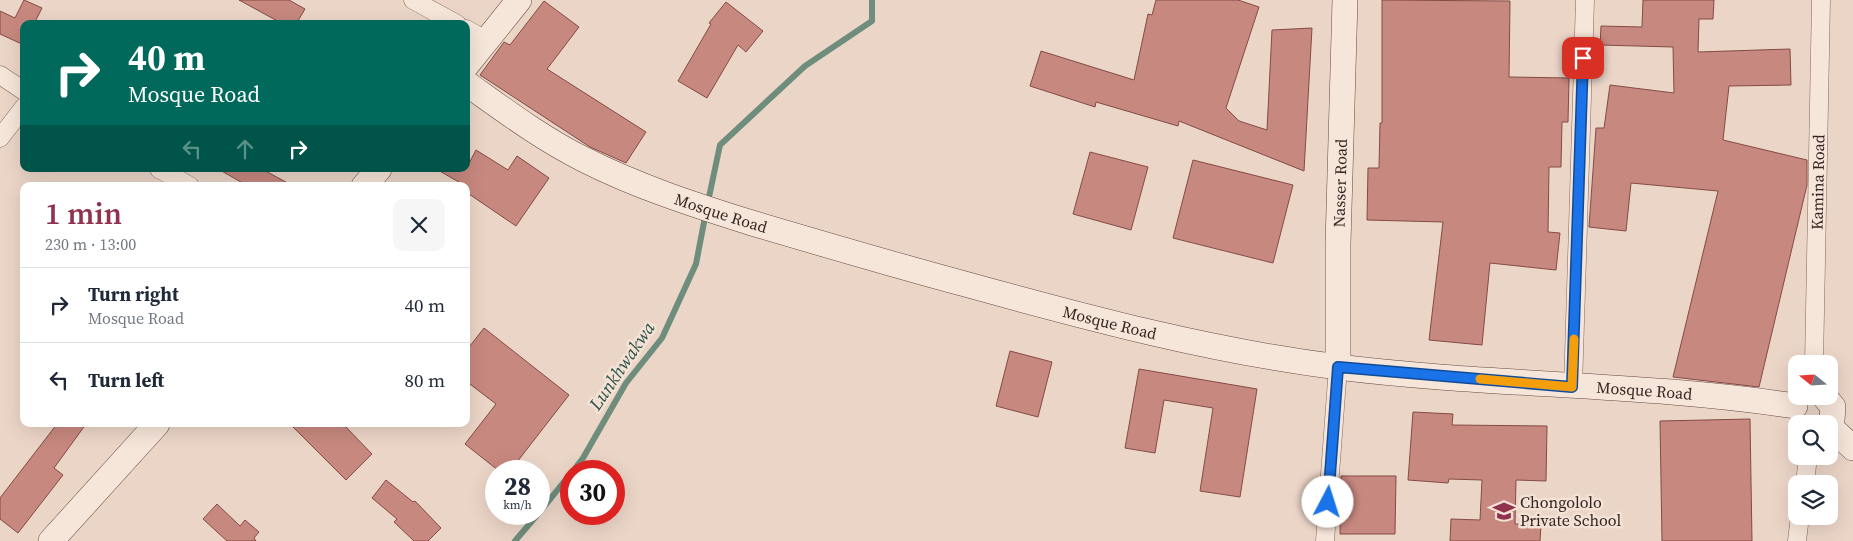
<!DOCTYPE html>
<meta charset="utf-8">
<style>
body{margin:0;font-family:"Source Serif 4",serif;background:#f6f6f7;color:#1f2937;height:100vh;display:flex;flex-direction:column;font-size:19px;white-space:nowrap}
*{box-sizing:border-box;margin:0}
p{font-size:16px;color:#747a83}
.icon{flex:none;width:28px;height:28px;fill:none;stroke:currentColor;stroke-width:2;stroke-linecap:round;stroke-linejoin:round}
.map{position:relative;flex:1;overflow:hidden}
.details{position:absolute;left:20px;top:182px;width:450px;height:245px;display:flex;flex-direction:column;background:#fff;border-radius:10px;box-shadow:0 5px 20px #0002}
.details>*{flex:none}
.hud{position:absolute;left:20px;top:20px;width:450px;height:152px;border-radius:10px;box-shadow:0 5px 20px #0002;background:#00695c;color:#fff;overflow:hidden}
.needle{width:32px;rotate:288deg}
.controls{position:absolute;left:1788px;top:355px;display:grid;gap:10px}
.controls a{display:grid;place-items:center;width:50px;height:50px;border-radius:10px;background:#fff;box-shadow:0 5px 20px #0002;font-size:25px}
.speed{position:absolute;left:485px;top:460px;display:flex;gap:10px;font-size:25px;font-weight:700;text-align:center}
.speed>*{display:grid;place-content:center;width:65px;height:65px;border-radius:50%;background:#fff;box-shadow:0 5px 20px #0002;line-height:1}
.speed small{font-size:12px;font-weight:400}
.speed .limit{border:8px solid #d22;background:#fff;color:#111}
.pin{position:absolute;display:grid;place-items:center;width:42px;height:42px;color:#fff;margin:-21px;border-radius:10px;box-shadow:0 2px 8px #0006}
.me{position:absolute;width:55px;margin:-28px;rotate:5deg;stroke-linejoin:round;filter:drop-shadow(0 0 4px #0008)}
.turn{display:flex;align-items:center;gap:18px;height:105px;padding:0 25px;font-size:22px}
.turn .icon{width:65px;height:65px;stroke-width:2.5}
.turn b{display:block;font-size:35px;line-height:42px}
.lanes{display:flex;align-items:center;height:48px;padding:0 25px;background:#0003;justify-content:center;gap:25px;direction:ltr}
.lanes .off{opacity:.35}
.round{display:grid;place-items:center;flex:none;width:52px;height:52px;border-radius:10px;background:#f6f6f7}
.head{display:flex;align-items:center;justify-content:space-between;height:85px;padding:0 25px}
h1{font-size:30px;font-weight:600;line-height:38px;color:#90324e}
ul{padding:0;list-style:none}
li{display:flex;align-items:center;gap:15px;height:75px;padding:0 25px;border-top:1px solid #e0e1e3}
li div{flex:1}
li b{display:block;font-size:19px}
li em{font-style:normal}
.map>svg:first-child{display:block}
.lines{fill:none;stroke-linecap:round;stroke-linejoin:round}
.stream{stroke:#6f8d7d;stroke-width:6}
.building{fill:#c7887f;stroke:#834b45}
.street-casing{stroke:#85675d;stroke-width:19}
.secondary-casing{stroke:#674840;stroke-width:26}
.street{stroke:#f6e5d9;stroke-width:18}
.secondary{stroke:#f6e5d9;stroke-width:25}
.route-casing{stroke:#114b97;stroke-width:12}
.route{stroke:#1a73e8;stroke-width:9}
.slow{stroke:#f59e0b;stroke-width:9}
.labels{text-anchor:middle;stroke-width:5;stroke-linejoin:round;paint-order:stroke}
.street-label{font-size:16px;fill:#372420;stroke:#f3e2d6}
.poi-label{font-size:16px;fill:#372420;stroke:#f3e2d6;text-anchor:start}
.water-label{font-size:18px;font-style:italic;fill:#305548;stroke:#f3e2d6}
</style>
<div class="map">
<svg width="1853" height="541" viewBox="0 0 1853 541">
<rect width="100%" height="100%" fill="#ebd5c7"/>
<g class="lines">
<g class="stream">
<polyline points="709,197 720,145 805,66 872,21 872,0"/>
<polyline points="573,471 583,458 626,383 662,338 696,264 705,217"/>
<polyline points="539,513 571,473"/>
<polyline points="515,541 538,514"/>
</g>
</g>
<g class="building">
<polygon points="24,0 42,8 34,24 24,24 24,45 0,34 0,11 15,18"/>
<polygon points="239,0 289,0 305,9 296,24 283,24"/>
<polygon points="1156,0 1238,0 1259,7 1226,108 1239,121 1267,130 1272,30 1312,28 1304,171 1179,121 1178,126 1096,102 1095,107 1030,86 1041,51 1134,80 1148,14 1152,15"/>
<polygon points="1382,0 1510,1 1509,77 1569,78 1568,122 1562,122 1561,167 1549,167 1548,232 1560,233 1556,270 1490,263 1482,345 1429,340 1443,222 1367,220 1368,168 1379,168 1380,123 1382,123"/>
<polygon points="1643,0 1714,0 1713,19 1699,19 1698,52 1790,49 1791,85 1729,86 1723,140 1807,160 1807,185 1759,387 1673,377 1718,191 1631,183 1626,231 1589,227 1596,128 1604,128 1610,85 1674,93 1673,47 1600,45 1601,26 1642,27"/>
<polygon points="544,1 579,27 547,69 646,132 626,163 590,147 480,75 504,42 510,45"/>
<polygon points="726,2 763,31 746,52 738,45 707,98 678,81 711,24 709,23"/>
<polygon points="476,150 508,170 517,156 549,178 516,226 466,192 466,186 436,169 466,169"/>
<polygon points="1090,152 1148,167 1131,230 1073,214"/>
<polygon points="1193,160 1293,185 1273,263 1173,238"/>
<polygon points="218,169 262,169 293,186 248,186"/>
<polygon points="484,328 569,395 510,471 499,471 465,444 496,404 466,381 466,351"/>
<polygon points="1010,351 1052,362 1038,417 996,406"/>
<polygon points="1139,369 1257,389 1240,497 1200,491 1213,408 1164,400 1155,453 1125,448"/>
<polygon points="1413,412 1453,414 1452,425 1547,426 1546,481 1516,480 1515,524 1541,525 1540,541 1450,541 1451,519 1480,520 1482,480 1449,479 1448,483 1408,480"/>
<polygon points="1750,419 1752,541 1662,541 1660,421"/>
<polygon points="57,424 86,424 54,468 63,475 18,533 0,519 0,498"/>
<polygon points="290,424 343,424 372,454 346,480"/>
<polygon points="1341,476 1396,476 1395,534 1340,534"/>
<polygon points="386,480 413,502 415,501 441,528 428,541 414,541 394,522 397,519 372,498"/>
<polygon points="217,504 240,526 245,520 259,532 254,538 256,541 227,541 203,519"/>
</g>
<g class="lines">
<g class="street-casing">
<g id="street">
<polyline points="413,0 457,24"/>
<polyline points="466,29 486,40"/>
<polyline points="0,75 24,91"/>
<polyline points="0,138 24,107"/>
<polyline points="159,169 190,186"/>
<path id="s1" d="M1814 364 1821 0"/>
<polyline points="1573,387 1585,0"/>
<polyline points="1805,484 1808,456"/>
<polyline points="1325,541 1338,367"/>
<polyline points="1797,541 1800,516"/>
</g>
</g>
<g class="secondary-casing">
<g id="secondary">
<polyline points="466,66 519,0"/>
<path id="s2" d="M466 83C504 110 541 138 583 159 636 186 694 205 752 223 823 244 894 265 965 284 1088 318 1211 351 1338 367 1490 386 1644 383 1795 406"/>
<polyline points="364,186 379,169"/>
<path id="s3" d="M1338 367V244L1345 0"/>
<polyline points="1824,396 1833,407 1832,420 1829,426"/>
<polyline points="1829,426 1853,448"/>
<polyline points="51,541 157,424"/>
</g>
</g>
<use href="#street" class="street"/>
<use href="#secondary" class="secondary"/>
</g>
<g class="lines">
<g class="route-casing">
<polyline id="route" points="1328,502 1338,367 1572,387 1583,58"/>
</g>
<use href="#route" class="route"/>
<polyline class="slow" points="1480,379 1572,387 1574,339"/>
</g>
<defs>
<g id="school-bare" transform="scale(1.725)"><path d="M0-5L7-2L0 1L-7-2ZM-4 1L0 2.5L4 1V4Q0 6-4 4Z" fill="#90324e" stroke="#f3e2d6" stroke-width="2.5" paint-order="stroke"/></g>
</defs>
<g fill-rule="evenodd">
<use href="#school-bare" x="1504" y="511"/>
</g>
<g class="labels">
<g class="street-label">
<text dy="6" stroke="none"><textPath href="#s1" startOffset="182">Kamina Road</textPath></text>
<text dy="6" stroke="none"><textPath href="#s3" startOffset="184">Nasser Road</textPath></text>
<text dy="6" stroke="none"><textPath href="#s2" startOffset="288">Mosque Road</textPath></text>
<text dy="6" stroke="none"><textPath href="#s2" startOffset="692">Mosque Road</textPath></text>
<text dy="6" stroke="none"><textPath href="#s2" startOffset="1232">Mosque Road</textPath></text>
</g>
<g class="poi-label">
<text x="1520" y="508">Chongololo<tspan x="1520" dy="18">Private School</tspan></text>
</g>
<g class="water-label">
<text transform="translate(622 366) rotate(-56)" y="6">Lunkhwakwa</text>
</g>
</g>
</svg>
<div class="controls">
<a><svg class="needle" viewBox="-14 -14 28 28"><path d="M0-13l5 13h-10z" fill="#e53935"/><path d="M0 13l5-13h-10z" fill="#747a83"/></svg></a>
<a><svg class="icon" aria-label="search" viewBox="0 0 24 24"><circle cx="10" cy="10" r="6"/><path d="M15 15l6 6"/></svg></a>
<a><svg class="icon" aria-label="layers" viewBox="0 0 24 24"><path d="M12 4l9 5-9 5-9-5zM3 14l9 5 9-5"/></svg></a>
</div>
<div class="speed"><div>28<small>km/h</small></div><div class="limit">30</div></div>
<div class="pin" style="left:1583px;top:58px;background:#d93025"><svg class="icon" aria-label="arrive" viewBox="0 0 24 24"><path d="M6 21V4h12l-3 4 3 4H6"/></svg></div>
<svg class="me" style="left:1328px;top:502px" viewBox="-20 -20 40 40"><circle r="19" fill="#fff"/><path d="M0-13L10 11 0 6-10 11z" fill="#1a73e8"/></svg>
<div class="hud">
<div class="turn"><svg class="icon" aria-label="right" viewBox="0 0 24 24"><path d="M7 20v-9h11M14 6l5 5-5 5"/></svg><div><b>40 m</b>Mosque Road</div></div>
<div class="lanes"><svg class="icon off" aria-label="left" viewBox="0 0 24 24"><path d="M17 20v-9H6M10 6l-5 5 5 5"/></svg><svg class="icon off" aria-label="ahead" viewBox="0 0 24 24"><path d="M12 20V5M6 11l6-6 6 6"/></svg><svg class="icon" aria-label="right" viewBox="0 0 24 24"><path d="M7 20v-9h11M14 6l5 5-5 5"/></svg></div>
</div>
<section class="details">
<div class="head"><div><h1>1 min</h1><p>230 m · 13:00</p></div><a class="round"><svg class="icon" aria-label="close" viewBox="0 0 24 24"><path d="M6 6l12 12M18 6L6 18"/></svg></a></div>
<ul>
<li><svg class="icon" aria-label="right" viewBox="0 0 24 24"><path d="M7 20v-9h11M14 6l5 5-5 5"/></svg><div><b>Turn right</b><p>Mosque Road</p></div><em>40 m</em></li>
<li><svg class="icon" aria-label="left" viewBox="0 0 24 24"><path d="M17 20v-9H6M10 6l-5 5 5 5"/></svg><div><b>Turn left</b></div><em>80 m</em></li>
</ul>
</section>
</div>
